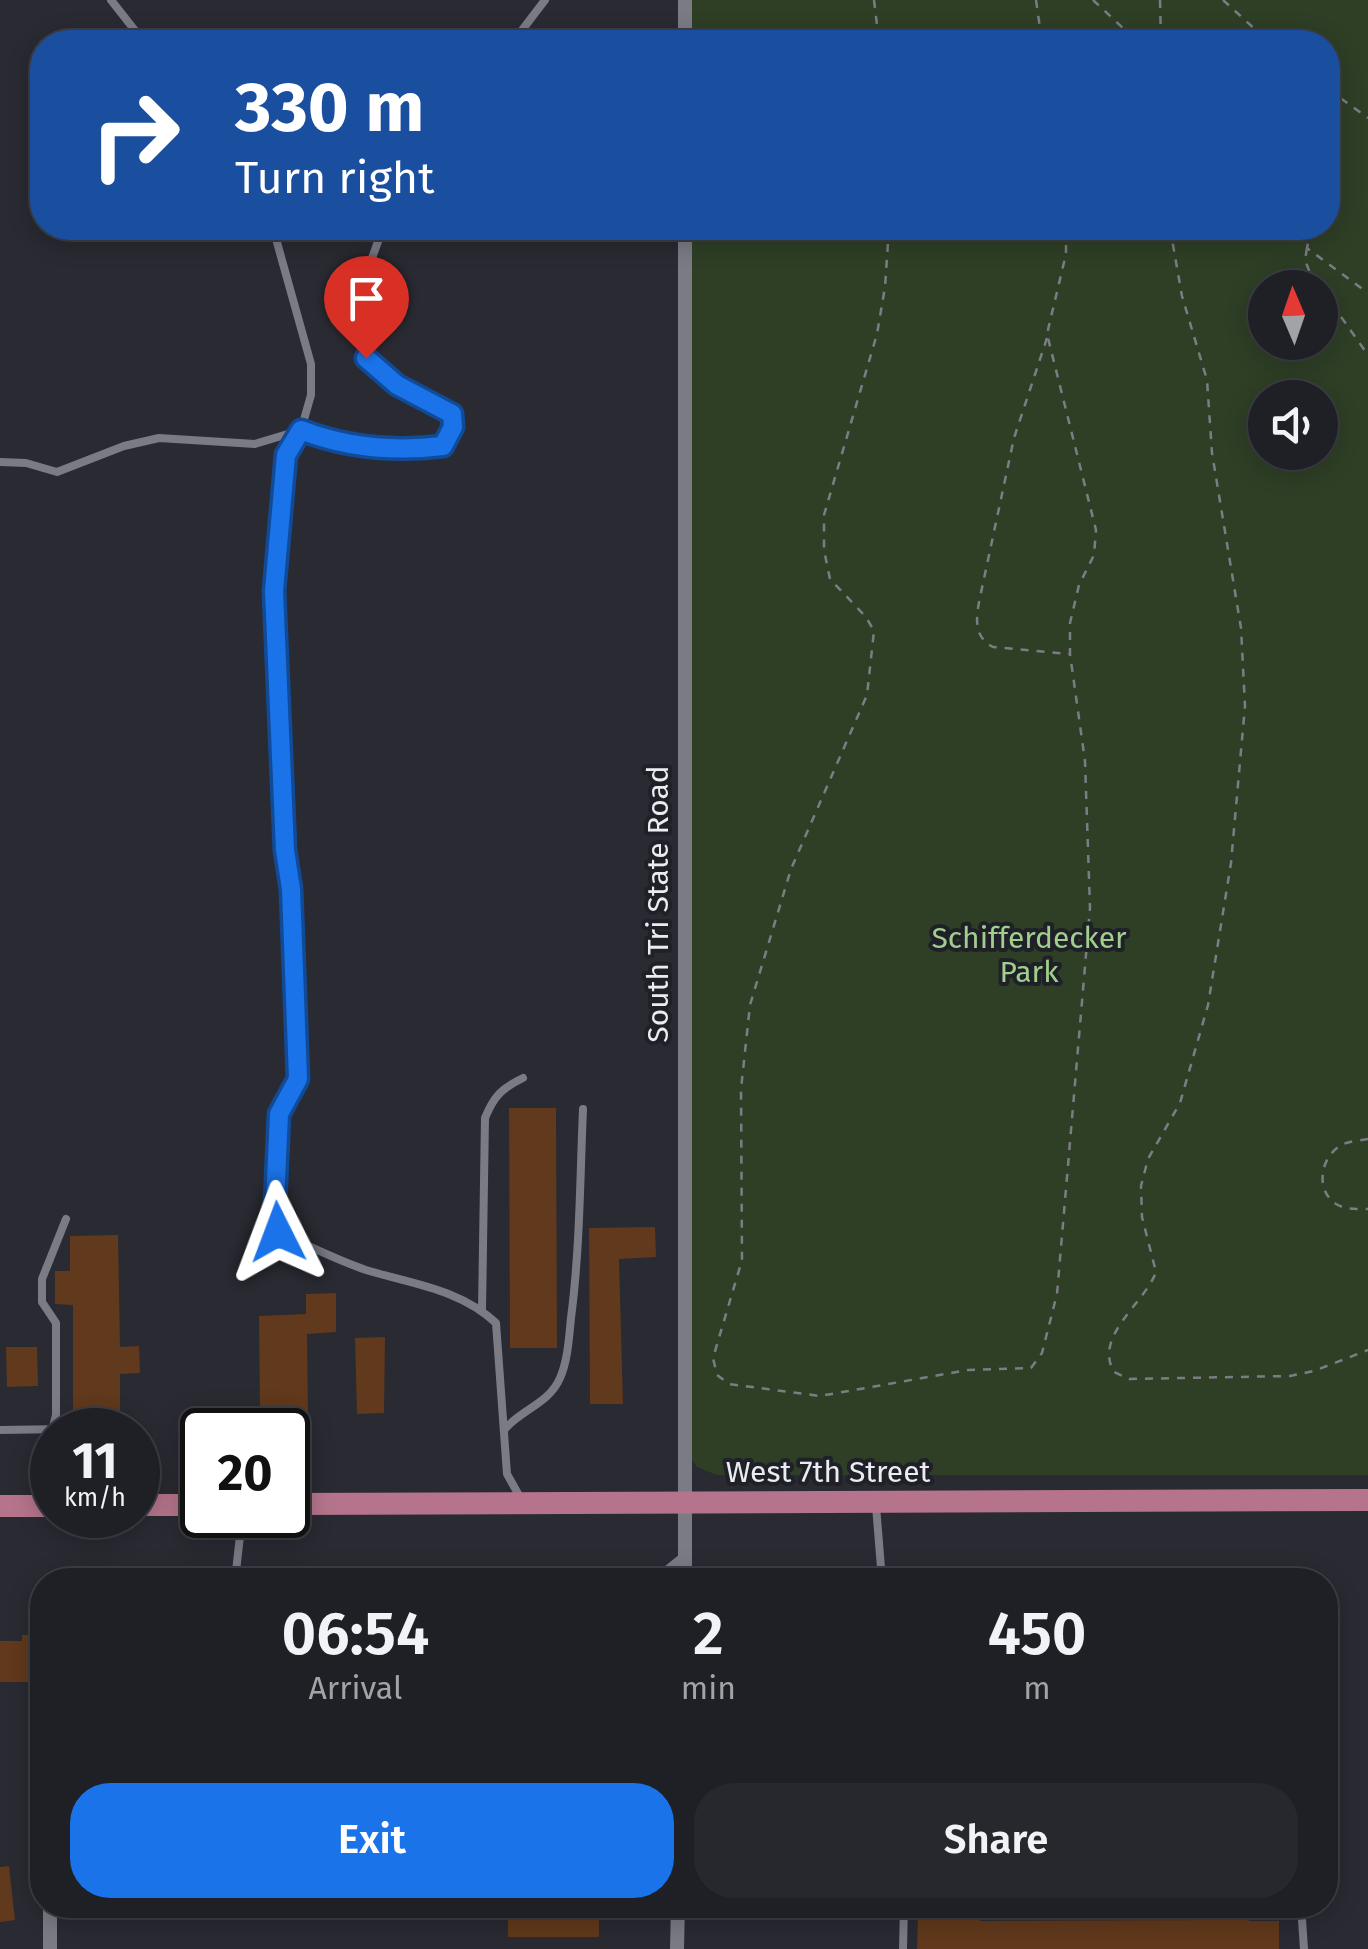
<!DOCTYPE html>
<style>
body{margin:0;font-family:"Fira Sans",sans-serif;background:#27282e;color:#f1f3f6;height:100vh;display:flex;flex-direction:column;font-size:38px;white-space:nowrap}
*{box-sizing:border-box;margin:0}
p{font-size:32px;color:#a1a3a7}
.icon{flex:none;width:55px;height:55px;fill:none;stroke:currentColor;stroke-width:2;stroke-linecap:round;stroke-linejoin:round}
.map{position:relative;flex:1;overflow:hidden}
.side{position:absolute;left:30px;top:1568px;width:1308px;height:350px;display:flex;flex-direction:column;background:#1f2026;border-radius:40px;box-shadow:0 5px 25px #0003,0 0 0 2px #3c3e43}
.side>*{flex:none}
.banner{position:absolute;left:30px;top:30px;width:1310px;height:210px;border-radius:40px;box-shadow:0 5px 25px #0003,0 0 0 2px #3c3e43;background:#1a4fa0;color:#fff;overflow:hidden}
.needle{width:65px;rotate:358deg}
.tools{position:absolute;left:1248px;top:270px;display:grid;gap:20px}
.tools a{display:grid;place-items:center;width:90px;height:90px;border-radius:50%;background:#1f2026;box-shadow:0 5px 25px #0003,0 0 0 2px #3c3e43;font-size:50px}
.speed{position:absolute;left:30px;top:1408px;display:flex;gap:20px;font-size:50px;font-weight:700;text-align:center}
.speed>*{display:grid;place-content:center;width:130px;height:130px;border-radius:50%;background:#1f2026;box-shadow:0 5px 25px #0003,0 0 0 2px #3c3e43;line-height:1}
.speed small{font-size:25px;font-weight:400}
.speed .limit{border:5px solid #111;border-radius:15px;background:#fff;color:#111}
.pin{position:absolute;display:grid;place-items:center;width:85px;height:85px;color:#fff;margin:-102px -42px;border-radius:50% 50% 50% 0;rotate:-45deg;box-shadow:0 0 10px #0007}
.pin .icon{rotate:45deg}
.me{position:absolute;width:110px;margin:-55px;rotate:357deg;stroke-linejoin:round;filter:drop-shadow(0 0 8px #0008)}
.turn{display:flex;align-items:center;gap:35px;height:210px;padding:0 40px;font-size:45px}
.turn .icon{width:130px;height:130px;stroke-width:2.5}
.turn b{display:block;font-size:70px;line-height:85px}
.eta{display:flex;justify-content:space-evenly;align-items:center;height:170px;text-align:center}
.eta b{font-size:60px;font-weight:600;line-height:70px}
.cta{display:flex;gap:20px;margin-top:auto;padding:20px 40px}
.cta a{flex:1;height:115px;border-radius:40px;background:#1a73e8;color:#fff;font-size:40px;font-weight:600;line-height:115px;text-align:center}
.cta a+a{background:#27282e;color:#f1f3f6}
.map>svg:first-child{display:block}
.green{fill:#2e3f26;fill-rule:evenodd}
.building{fill:#61391c}
.lines{fill:none;stroke-linecap:round;stroke-linejoin:round}
.path{stroke:#7c7d84;stroke-width:2.5;stroke-dasharray:8 8;stroke-linecap:butt}
.service{stroke:#7a7b85;stroke-width:8}
.minor{stroke:#7a7b85;stroke-width:14}
.primary{stroke:#b5748b;stroke-width:22}
.route-casing{stroke:#114b97;stroke-width:25}
.route{stroke:#1a73e8;stroke-width:18}
.labels{text-anchor:middle;stroke-width:8;stroke-linejoin:round;paint-order:stroke}
.street-label{font-size:30px;fill:#ebecf2;stroke:#1f2028}
.park-label{font-size:30px;fill:#a1ce8d;stroke:#1f2028}
</style>
<div class="map">
<svg width="1368" height="1949" viewBox="0 0 1368 1949">
<rect width="100%" height="100%" fill="#292a32"/>
<path class="green" d="M690 0H1368V1475H717L697 1467 691 1459 690 228H1328V42H690ZM1265 288H1320V342H1265ZM1265 398H1320V452H1265Z"/>
<g class="building">
<polygon points="509,1108 556,1108 557,1348 510,1348"/>
<polygon points="655,1227 656,1257 619,1259 623,1404 590,1404 589,1228"/>
<polygon points="118,1235 120,1347 139,1346 140,1373 120,1374 120,1416 73,1416 73,1305 55,1304 55,1271 70,1271 70,1236"/>
<polygon points="336,1293 336,1332 307,1334 308,1417 260,1418 259,1316 306,1314 306,1294"/>
<polygon points="385,1337 384,1413 357,1414 355,1338"/>
<polygon points="6,1347 37,1347 38,1386 7,1387"/>
<polygon points="22,1635 42,1635 42,1668 32,1682 0,1682 0,1641 22,1641"/>
<polygon points="9,1866 15,1920 0,1922 0,1867"/>
<rect x="508" y="1905" width="91" height="32"/>
<polygon points="1208,1909 1248,1909 1249,1921 1279,1921 1279,1949 917,1949 918,1916 980,1914 980,1921 1208,1920"/>
</g>
<g class="lines">
<g class="path">
<polyline points="874,0 879,42"/>
<polyline points="1036,0 1042,42"/>
<polyline points="1093,0 1138,42"/>
<polyline points="1160,0 1161,42"/>
<polyline points="1223,0 1269,42"/>
<polyline points="1328,89 1368,118"/>
<polyline points="889,228 885,287 877,334 824,515 824,550 830,579 866,617 874,631 867,695 791,869 750,1005 741,1089 742,1260 713,1358 717,1375 729,1384 820,1396 968,1370 1031,1368 1042,1353 1057,1294 1090,908 1085,761 1070,654 1070,623 1079,585 1094,555 1096,530 1047,334 1066,254 1066,228"/>
<path d="M1170 228 1182 296 1207 380 1212 453 1241 628 1245 706 1231 863 1208 1005 1180 1103 1148 1159 1141 1186 1142 1217 1156 1272C1145 1303 1093 1336 1114 1372L1129 1379 1290 1376 1314 1371 1368 1350"/>
<polyline points="1311,228 1307,248 1368,293"/>
<polyline points="1307,248 1305,260 1310,273 1368,355"/>
<path d="M1047 338 1014 438 979 602C976 620 974 637 993 647L1069 654"/>
<path d="M1368 1139C1358 1141 1345 1141 1337 1148 1320 1161 1316 1191 1336 1204 1346 1210 1357 1209 1368 1209"/>
</g>
<g class="service">
<polyline points="111,0 144,42"/>
<polyline points="513,42 545,0"/>
<path d="M273 228 311 364V395L301 430 286 455 273 591 285 849 291 889 298 1079 279 1115 275 1203 278 1232C307 1245 336 1260 366 1270 412 1284 460 1289 496 1323L507 1474 521 1499"/>
<polyline points="0,462 26,463 57,472 124,446 159,438 255,444 301,430 365,448 414,449 443,446 453,427 452,414 397,385 366,358 354,307 383,228"/>
<path d="M482 1310 485 1118C494 1096 502 1088 523 1078"/>
<polyline points="0,1430 130,1428"/>
<path d="M504 1430C520 1410 549 1404 560 1378 568 1360 569 1337 571 1318 580 1249 580 1178 583 1109"/>
<polyline points="47,1501 48,1447 56,1415 56,1323 42,1302 42,1279 66,1219"/>
<polyline points="876,1506 882,1580"/>
<polyline points="235,1580 240,1536 247,1515"/>
<polyline points="654,1580 685,1555"/>
<polyline points="1301,1905 1304,1949"/>
<polyline points="903,1949 904,1905"/>
</g>
<g class="minor">
<polyline points="685,0 685,42"/>
<polyline points="685,228 685,1580"/>
<polyline points="50,1905 50,1949"/>
<polyline points="677,1949 678,1905"/>
</g>
<g class="primary">
<polyline points="288,1504 1368,1500"/>
<polyline points="138,1505 202,1505"/>
<polyline points="0,1506 52,1506"/>
</g>
</g>
<g class="lines">
<g class="route-casing">
<path id="route" d="M278 1232 275 1203 279 1114 298 1079 291 889 285 850 274 591 286 455 301 430C347 448 393 452 443 446L453 427 452 414 397 385 366 358"/>
</g>
<use href="#route" class="route"/>
</g>
<g class="labels">
<g class="street-label">
<text transform="translate(658 904) rotate(-90)" y="10">South Tri State Road</text>
<text x="828" y="1482">West 7th Street</text>
</g>
<g class="park-label">
<text x="1029" y="948">Schifferdecker<tspan x="1029" dy="34">Park</tspan></text>
</g>
</g>
</svg>
<div class="tools">
<a><svg class="needle" viewBox="-14 -14 28 28"><path d="M0-13l5 13h-10z" fill="#e53935"/><path d="M0 13l5-13h-10z" fill="#a1a3a7"/></svg></a>
<a><svg class="icon" aria-label="sound" viewBox="0 0 24 24"><path d="M4 9h4l5-4v14l-5-4H4zM17 9q2 3 0 6"/></svg></a>
</div>
<div class="speed"><div>11<small>km/h</small></div><div class="limit">20</div></div>
<div class="pin" style="left:366px;top:358px;background:#d93025"><svg class="icon" aria-label="arrive" viewBox="0 0 24 24"><path d="M6 21V4h12l-3 4 3 4H6"/></svg></div>
<svg class="me" style="left:278px;top:1232px" viewBox="-20 -20 40 40"><path d="M0-17L14 15 0 8-14 15z" fill="#1a73e8" stroke="#fff" stroke-width="4"/></svg>
<div class="banner">
<div class="turn"><svg class="icon" aria-label="right" viewBox="0 0 24 24"><path d="M7 20v-9h11M14 6l5 5-5 5"/></svg><div><b>330 m</b>Turn right</div></div>
</div>
<section class="side">
<div class="eta">
<div><b>06:54</b><p>Arrival</p></div>
<div><b>2</b><p>min</p></div>
<div><b>450</b><p>m</p></div>
</div>
<div class="cta"><a>Exit</a><a>Share</a></div>
</section>
</div>
